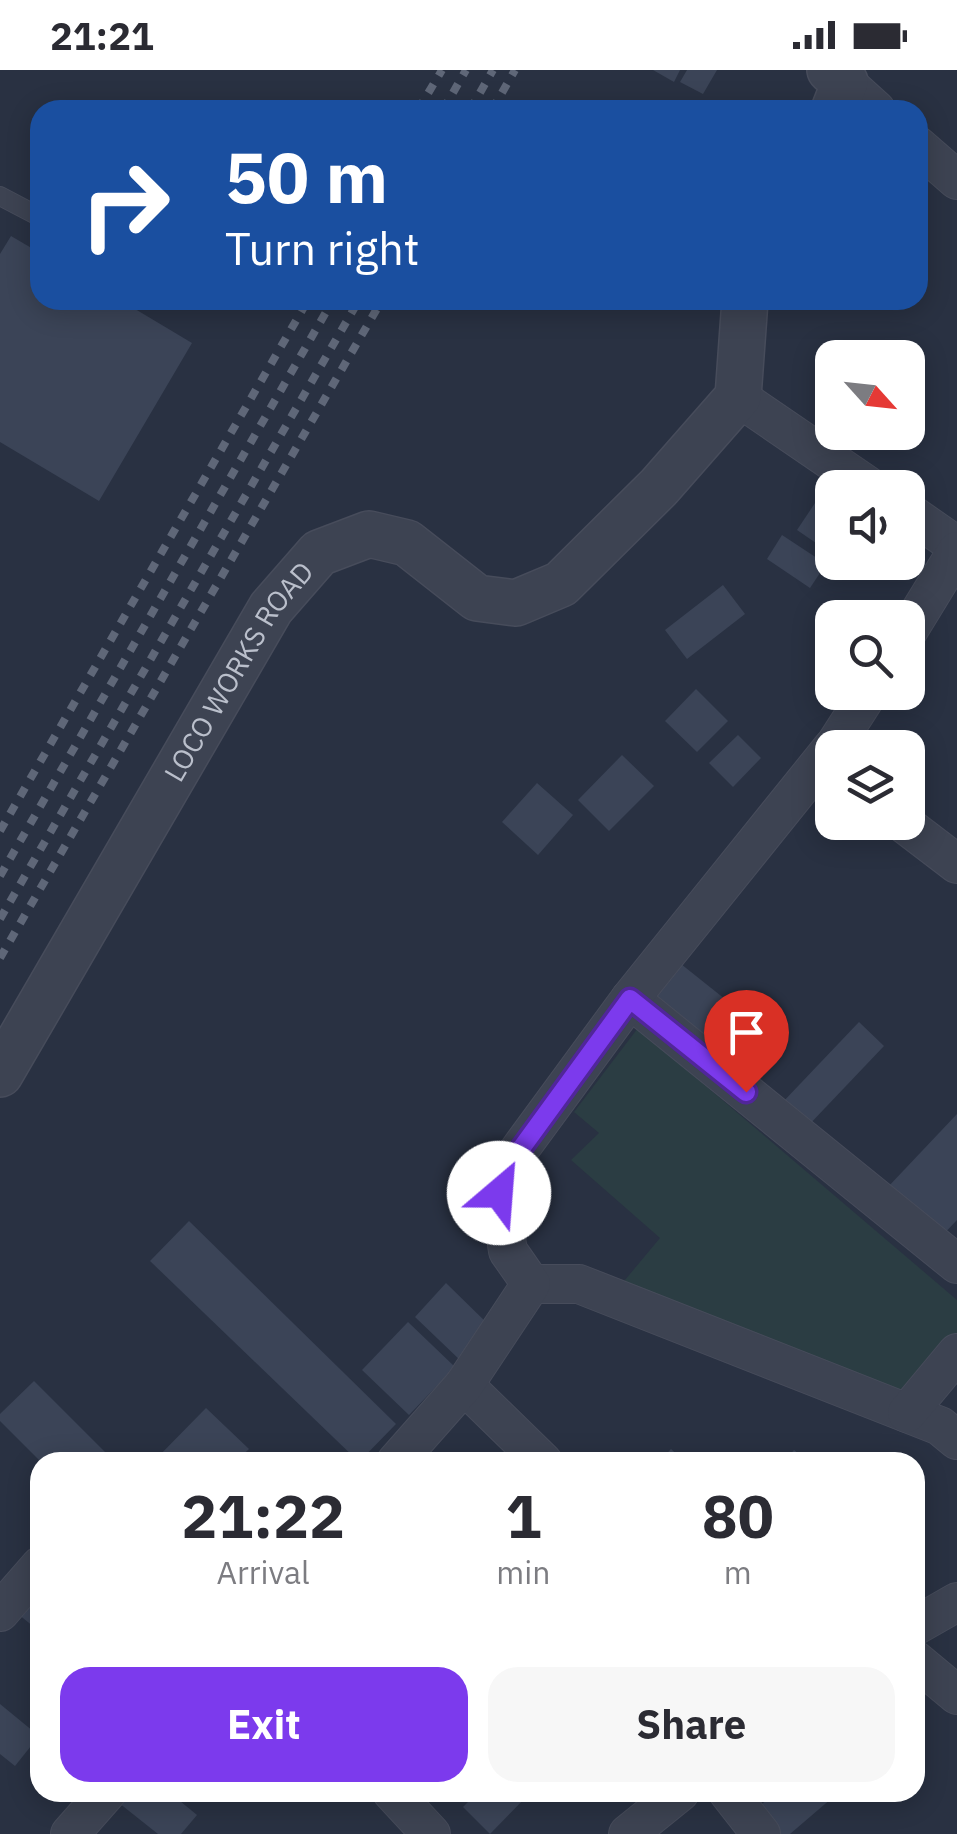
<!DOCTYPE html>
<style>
body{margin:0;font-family:"IBM Plex Sans",sans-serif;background:#f7f7f7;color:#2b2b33;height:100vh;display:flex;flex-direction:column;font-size:38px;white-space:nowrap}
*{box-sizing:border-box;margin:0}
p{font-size:32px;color:#7c7c81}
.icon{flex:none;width:55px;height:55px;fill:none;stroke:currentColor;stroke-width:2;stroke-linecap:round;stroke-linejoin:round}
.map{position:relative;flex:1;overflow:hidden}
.sheet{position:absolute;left:30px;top:1382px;width:895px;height:350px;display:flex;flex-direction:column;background:#fff;border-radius:30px;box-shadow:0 5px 25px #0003}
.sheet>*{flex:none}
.guide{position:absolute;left:30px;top:30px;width:898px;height:210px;border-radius:30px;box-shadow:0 5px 25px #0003;background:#1a4fa0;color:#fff;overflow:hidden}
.needle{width:65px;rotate:117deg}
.controls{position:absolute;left:815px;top:270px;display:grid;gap:20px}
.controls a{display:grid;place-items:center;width:110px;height:110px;border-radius:20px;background:#fff;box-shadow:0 5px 25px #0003;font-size:50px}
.pin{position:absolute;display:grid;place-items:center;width:85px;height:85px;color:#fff;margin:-102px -42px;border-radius:50% 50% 50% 0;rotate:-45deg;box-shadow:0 0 10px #0007}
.pin .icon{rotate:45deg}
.me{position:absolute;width:110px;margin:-55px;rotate:27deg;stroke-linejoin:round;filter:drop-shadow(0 0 8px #0008)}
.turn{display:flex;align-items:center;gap:35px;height:210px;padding:0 30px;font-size:45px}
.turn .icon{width:130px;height:130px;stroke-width:2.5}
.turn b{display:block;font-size:70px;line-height:85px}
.eta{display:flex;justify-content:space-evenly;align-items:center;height:170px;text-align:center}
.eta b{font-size:60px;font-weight:700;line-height:70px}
.action{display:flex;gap:20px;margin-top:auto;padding:20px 30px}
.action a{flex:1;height:115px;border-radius:30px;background:#7c3aed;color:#fff;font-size:40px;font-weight:700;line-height:115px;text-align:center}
.action a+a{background:#f7f7f7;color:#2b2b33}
.status{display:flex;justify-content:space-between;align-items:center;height:70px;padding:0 50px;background:#fff;direction:ltr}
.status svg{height:28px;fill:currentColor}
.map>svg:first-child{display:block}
.green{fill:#2b3d43}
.building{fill:#3b4457}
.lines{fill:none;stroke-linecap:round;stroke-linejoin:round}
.service-casing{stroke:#474c5b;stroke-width:20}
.minor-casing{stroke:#474c5b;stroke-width:40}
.tertiary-casing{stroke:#474c5b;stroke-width:48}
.service{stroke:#3d4352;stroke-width:18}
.minor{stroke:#3d4352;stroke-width:38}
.tertiary{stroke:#3d4352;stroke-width:45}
.rail{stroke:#5f6778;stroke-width:8;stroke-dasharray:10 10;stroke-linecap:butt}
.route-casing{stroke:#51269a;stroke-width:25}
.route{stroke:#7c3aed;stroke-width:18}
.labels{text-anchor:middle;stroke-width:10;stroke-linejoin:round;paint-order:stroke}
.street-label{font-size:28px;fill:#babfcb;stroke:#222837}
</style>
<div class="status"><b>21:21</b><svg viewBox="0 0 49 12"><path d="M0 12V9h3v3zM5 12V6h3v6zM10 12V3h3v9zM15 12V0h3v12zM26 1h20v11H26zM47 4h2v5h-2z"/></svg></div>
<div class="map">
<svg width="957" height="1764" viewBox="0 0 957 1764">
<rect width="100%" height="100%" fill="#293142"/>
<polygon class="green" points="638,958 957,1230 957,1275 914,1328 615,1222 660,1168 571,1090 599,1063 574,1042"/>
<g class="building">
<polygon points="653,0 680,0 674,12"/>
<polygon points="687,0 717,0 703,24 680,12"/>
<polygon points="11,166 40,183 40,230 120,230 192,273 99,431 0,372 0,184"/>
<polygon points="823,421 832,427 832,484 797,460"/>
<polygon points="782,465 826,494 810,518 767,489"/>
<polygon points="723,515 745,544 687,589 665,560"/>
<polygon points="696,619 728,651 697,682 665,651"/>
<polygon points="738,665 761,688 733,717 709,693"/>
<polygon points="622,685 654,716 609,761 578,730"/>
<polygon points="537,713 573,745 538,785 502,752"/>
<polygon points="681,894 755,953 725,991 651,932"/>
<polygon points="859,952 884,976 806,1058 781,1034"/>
<polygon points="957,1044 957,1150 939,1169 887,1118"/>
<polygon points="189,1151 396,1354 359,1392 150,1191"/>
<polygon points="446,1213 493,1259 461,1291 415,1247"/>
<polygon points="408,1252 455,1297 409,1345 362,1300"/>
<polygon points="34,1311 111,1388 106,1392 41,1392 0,1351 0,1344"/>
<polygon points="206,1338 249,1379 235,1392 153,1392"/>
<polygon points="671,1379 685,1392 659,1392"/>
<polygon points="794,1380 809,1392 784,1392"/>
<polygon points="40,1512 40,1562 12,1539"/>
<polygon points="0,1634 39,1666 15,1696 0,1684"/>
<polygon points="128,1722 169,1722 197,1745 181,1764 158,1764 119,1733"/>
<polygon points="478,1722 531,1722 490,1764 463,1737"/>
<polygon points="776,1722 839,1722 790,1764 777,1764 756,1739"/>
</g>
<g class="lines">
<g class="service-casing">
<polyline id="service" points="0,126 40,147"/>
</g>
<g class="minor-casing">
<g id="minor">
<polyline points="845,12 876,40"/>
<polyline points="918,76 957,110"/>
<polyline points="738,327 871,418"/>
<polyline points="908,442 957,476"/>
<polyline points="908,561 957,481"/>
<polyline points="833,678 869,622"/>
<polyline points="902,752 957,794"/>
<polyline points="630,929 957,1194"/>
<polyline points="531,1214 579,1214 940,1356 957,1370"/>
<polyline points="464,1315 543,1392"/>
<polyline points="907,1343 957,1283"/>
<polyline points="396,1392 464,1315 531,1214 508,1181 499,1123 520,1079 630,929 832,678"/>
<polyline points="0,1542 40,1496"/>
<polyline points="915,1556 957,1532"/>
<polyline points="915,1590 957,1625"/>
<polyline points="392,1722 431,1764"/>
<polyline points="728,1722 761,1764"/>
<polyline points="70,1764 107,1722"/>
<polyline points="628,1764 680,1722"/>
</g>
</g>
<g class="tertiary-casing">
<g id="tertiary">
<polyline points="830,0 845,12 834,40"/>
<path id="s1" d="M0 1004 271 538 319 483 369 464 407 473 477 528 516 533 561 514 659 417 738 327 745 230"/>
</g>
</g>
<use href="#service" class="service"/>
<use href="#minor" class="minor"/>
<use href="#tertiary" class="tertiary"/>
<g class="rail">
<polyline points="418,40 442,0"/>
<polyline points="443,40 466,0"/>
<polyline points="470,40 493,0"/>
<polyline points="492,40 515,0"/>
<polyline points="0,761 308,230"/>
<polyline points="0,806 333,230"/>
<polyline points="0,849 359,230"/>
<polyline points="0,888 382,230"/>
</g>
</g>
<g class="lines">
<g class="route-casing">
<polyline id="route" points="499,1123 520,1080 630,929 746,1022"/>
</g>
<use href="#route" class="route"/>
</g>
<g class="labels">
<g class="street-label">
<text dy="10" stroke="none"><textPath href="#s1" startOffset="468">LOCO WORKS ROAD</textPath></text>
</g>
</g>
</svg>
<div class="controls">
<a><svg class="needle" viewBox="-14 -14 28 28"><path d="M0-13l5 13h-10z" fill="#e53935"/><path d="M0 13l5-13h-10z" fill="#7c7c81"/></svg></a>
<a><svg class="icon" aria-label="sound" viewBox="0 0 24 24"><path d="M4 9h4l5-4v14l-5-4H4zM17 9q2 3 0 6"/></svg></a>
<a><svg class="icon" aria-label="search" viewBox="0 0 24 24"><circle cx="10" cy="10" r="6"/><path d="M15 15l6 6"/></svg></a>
<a><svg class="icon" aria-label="layers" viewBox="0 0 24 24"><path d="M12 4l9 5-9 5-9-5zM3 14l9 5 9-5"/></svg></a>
</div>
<div class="pin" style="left:746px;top:1022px;background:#d93025"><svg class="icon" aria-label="arrive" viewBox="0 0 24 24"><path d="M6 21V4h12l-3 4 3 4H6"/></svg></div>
<svg class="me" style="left:499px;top:1123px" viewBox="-20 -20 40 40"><circle r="19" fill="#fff"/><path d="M0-13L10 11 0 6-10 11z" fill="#7c3aed"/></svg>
<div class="guide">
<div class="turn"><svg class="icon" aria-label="right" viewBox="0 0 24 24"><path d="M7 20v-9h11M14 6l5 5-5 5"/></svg><div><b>50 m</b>Turn right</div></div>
</div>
<section class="sheet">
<div class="eta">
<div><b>21:22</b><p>Arrival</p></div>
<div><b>1</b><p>min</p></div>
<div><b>80</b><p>m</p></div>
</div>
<div class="action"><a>Exit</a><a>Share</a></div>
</section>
</div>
